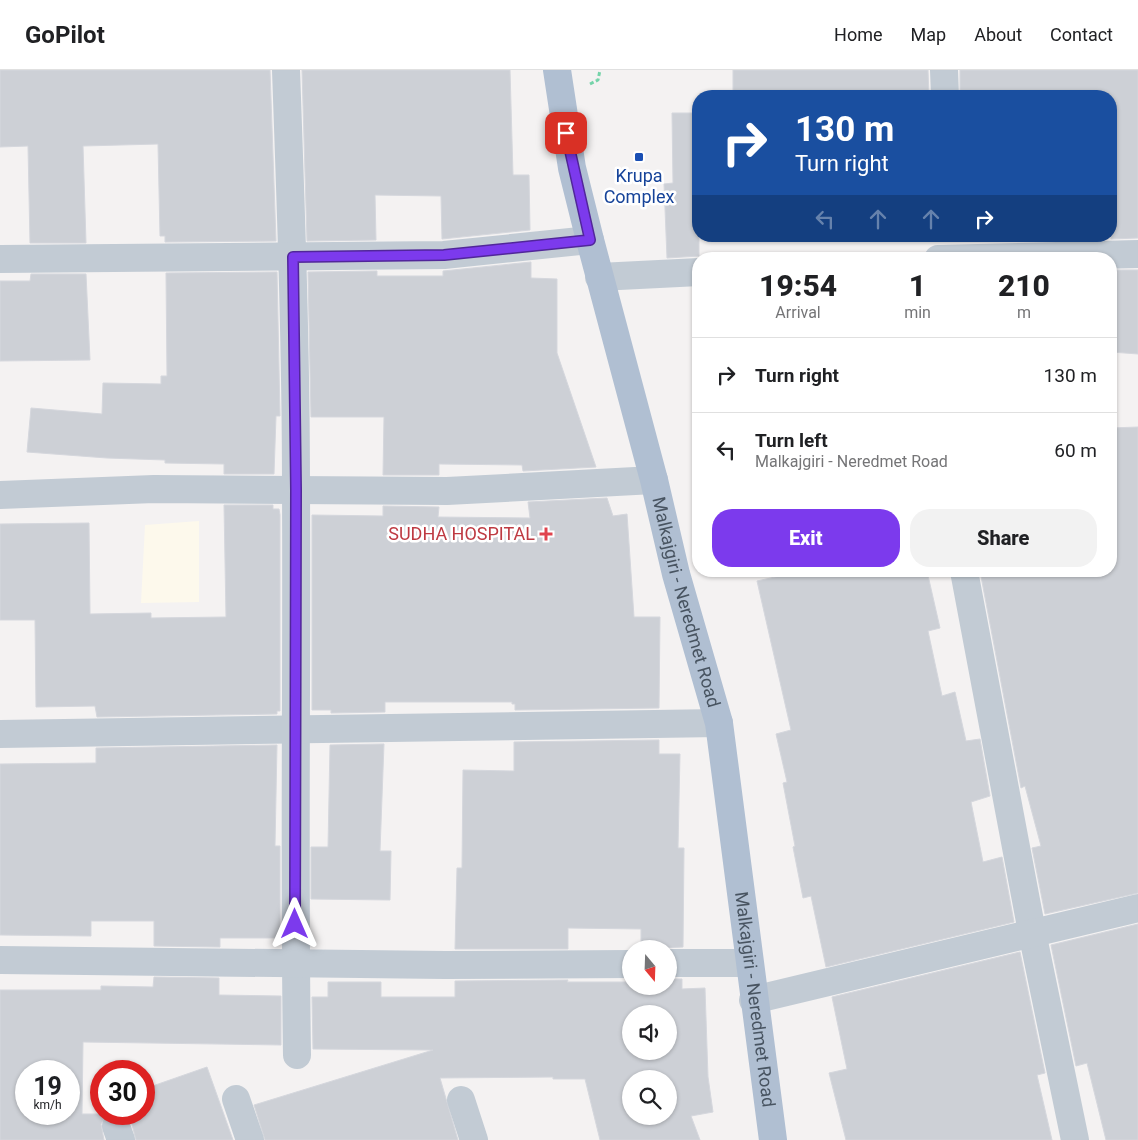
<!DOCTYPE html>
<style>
body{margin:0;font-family:Roboto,sans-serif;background:#f2f2f2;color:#202124;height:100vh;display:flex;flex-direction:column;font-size:19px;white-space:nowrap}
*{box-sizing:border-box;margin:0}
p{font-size:16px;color:#757577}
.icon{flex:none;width:28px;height:28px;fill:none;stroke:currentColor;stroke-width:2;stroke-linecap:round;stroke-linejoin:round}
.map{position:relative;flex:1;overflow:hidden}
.side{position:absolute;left:692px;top:182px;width:425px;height:325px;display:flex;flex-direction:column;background:#fff;border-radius:20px;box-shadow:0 1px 4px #0004}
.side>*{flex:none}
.hud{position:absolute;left:692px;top:20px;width:425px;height:152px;border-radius:20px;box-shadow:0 1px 4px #0004;background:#1a4fa0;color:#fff;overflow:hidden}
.needle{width:32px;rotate:161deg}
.buttons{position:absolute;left:622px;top:870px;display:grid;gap:10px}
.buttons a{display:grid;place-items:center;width:55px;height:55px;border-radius:50%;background:#fff;box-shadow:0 1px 4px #0004;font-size:25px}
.speed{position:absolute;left:15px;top:990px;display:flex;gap:10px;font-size:25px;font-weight:700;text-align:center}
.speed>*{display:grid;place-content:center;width:65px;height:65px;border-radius:50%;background:#fff;box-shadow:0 1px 4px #0004;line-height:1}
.speed small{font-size:12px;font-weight:400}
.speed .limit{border:8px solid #d22;background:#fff;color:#111}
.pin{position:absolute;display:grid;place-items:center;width:42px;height:42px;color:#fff;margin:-21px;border-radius:10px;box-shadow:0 2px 8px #0006}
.me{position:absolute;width:55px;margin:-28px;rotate:0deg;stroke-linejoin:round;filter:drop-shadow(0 0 4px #0008)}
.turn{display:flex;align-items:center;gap:18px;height:105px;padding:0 20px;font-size:22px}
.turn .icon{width:65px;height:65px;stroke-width:2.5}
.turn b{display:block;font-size:35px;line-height:42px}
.lanes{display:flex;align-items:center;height:48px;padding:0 20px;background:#0003;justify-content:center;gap:25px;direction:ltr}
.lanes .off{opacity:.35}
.eta{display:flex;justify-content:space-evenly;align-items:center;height:85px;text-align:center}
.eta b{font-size:30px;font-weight:800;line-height:35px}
.cta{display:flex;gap:10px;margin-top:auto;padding:10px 20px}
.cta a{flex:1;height:58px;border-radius:20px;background:#7c3aed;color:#fff;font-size:20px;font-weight:800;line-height:58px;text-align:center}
.cta a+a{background:#f2f2f2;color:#202124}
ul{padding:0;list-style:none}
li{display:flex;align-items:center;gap:15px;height:75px;padding:0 20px;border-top:1px solid #e0e0e0}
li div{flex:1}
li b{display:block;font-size:19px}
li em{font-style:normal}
header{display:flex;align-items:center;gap:30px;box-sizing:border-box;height:70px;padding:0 25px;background:#fff;border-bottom:1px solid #e0e0e0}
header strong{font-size:24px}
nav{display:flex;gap:28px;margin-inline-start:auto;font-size:18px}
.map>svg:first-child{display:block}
.commercial{fill:#fdf9ec}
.building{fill:#cdd0d6;stroke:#d5d7dd;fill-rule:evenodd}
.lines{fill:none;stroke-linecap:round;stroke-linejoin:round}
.path{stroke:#74d3a9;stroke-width:3;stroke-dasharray:4 2.5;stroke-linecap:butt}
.minor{stroke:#c2cbd4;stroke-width:28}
.major{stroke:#b0bfd2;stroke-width:28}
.route-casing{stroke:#51269a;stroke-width:12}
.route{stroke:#7c3aed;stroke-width:9}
.transit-dot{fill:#1a4fb4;stroke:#fff;stroke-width:2}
.health-dot{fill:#e0444e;stroke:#fff;stroke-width:2}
.labels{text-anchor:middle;stroke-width:5;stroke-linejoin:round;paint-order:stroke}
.transit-label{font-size:18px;fill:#164399;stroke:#fff}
.health-label{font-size:18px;fill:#be3a42;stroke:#fff;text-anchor:end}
.street-label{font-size:18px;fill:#485461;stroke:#fff}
</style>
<header>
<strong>GoPilot</strong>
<nav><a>Home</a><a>Map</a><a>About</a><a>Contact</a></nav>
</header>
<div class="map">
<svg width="1138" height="1070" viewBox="0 0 1138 1070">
<rect width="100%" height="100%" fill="#f4f2f2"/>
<polygon class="commercial" points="199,451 199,532 141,533 145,455"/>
<g class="building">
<polygon points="0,0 270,0 276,171 165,172 165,166 160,166 158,74 83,76 86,173 30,173 28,76 0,77"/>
<polygon points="302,0 510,0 513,105 529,105 530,160 442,169 441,126 375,125 376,170 307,171"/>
<polygon points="733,0 928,0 929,26 733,26"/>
<polygon points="960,0 1138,0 1138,168 1111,169 1111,26 1052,26 1052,24 960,26"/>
<polygon points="672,43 699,43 699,186 667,188 664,114 673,113"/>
<polygon points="531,192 531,208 557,209 557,283 596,397 523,401 522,395 439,394 439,405 383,405 384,347 311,347 308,202 377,201 377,206 443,206 443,201"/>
<polygon points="1111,200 1138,200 1138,284 1111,282"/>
<polygon points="277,202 280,346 276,346 274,404 224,404 224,394 165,393 165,390 107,388 27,382 31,338 102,344 103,313 161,314 161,306 167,306 166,203"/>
<polygon points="31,204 86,204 90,290 0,291 0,211 30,211"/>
<polygon points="1138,357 1138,823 1045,844 1032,778 1041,776 1025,716 1021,718 980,501 1111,501 1111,358"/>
<polygon points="607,428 613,446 627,444 634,547 660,547 659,638 515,640 515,634 512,634 512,632 385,632 385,642 331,643 331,640 312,640 312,445 383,446 383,436 439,437 438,447 530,448 528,432"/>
<polygon points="224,435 273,435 273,439 279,439 280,445 280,641 277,641 277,644 97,647 95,636 36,637 35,550 0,550 0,454 89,453 90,544 151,543 151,548 226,547"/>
<polygon points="802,501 927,501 940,558 928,561 942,626 955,622 966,671 980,669 990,726 971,732 983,792 1002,787 1014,852 826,897 811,826 803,828 793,777 795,776 783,713 787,712 776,664 791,660 757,511"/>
<polygon points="659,670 659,684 680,684 678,778 684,778 683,877 641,879 641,859 568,858 568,879 455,879 457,798 462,798 463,700 514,701 514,672"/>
<polygon points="384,674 380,781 391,781 390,830 311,829 311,777 328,777 330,675"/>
<polygon points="277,675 275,776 280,776 280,868 220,868 220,877 154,876 154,851 91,851 91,866 0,865 0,694 96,693 96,678"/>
<polygon points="1138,854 1138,1070 1106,1070 1087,993 1076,996 1051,875"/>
<polygon points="1020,882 1045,1003 1037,1005 1052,1070 846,1070 829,1003 847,999 832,927"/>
<path d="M154 907 219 908V925L281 926V975L83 972 82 1044H107L101 1054 104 1070H0V920H101V916L153 917ZM26 1001H69V1044H26Z"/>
<path d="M669 909H682V919L705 918 708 1007 713 1042 691 1046 700 1070H600L585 1009H553V1007L440 1008 458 1070H265L254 1035 433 980 313 979 312 927H328V912H381V927H455V911L568 910 567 912H631V916H669ZM631 944H669V981H631ZM631 1009H669V1046H631Z"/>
<polygon points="207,997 233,1070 136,1070 131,1051 126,1044 144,1044 144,1019"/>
</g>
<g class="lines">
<polyline class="path" points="590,14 598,10 600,0"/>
<g class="minor">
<path d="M286 0C291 140 296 280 296 421 297 609 294 797 297 985"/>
<polyline points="944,0 945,26"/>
<polyline points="0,189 444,185 590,170"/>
<polyline points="938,189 1138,184"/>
<polyline points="599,207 699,202"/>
<polyline points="0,425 154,419 447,421 654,410"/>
<polyline points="964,501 1032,862 1075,1070"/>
<polyline points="0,664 719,653"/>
<polyline points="0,890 445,895 631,894"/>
<polyline points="669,893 748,893"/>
<polyline points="753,930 1138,838"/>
<polyline points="236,1029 250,1070"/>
<polyline points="461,1030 474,1070"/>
<polyline points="116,1056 121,1070"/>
</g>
<path class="major" id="s1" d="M557 0 572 98 590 170 654 410 676 504 719 653 773 1070"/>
</g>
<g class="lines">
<g class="route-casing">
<polyline id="route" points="295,854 296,420 293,187 444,185 590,170 566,63"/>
</g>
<use href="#route" class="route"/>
</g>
<rect class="transit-dot" x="634" y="82" width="10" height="10" rx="2.5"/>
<path class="health-dot" d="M543.5 456.5h5v5h5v5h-5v5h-5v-5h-5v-5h5z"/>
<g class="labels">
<g class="transit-label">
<text x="639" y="112">Krupa<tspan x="639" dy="21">Complex</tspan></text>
</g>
<g class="health-label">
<text x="535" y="470">SUDHA HOSPITAL</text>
</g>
<g class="street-label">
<text dy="6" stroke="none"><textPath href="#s1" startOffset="548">Malkajgiri - Neredmet Road</textPath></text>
<text dy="6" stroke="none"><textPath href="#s1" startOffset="952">Malkajgiri - Neredmet Road</textPath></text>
</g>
</g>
</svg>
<div class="buttons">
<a><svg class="needle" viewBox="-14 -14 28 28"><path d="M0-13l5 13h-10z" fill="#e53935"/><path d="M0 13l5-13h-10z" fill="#757577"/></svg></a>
<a><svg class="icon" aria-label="sound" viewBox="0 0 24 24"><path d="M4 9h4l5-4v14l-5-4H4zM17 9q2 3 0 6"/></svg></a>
<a><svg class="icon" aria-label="search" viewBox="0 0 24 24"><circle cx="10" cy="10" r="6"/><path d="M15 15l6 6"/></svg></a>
</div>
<div class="speed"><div>19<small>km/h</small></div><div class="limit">30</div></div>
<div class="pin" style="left:566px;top:63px;background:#d93025"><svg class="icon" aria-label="arrive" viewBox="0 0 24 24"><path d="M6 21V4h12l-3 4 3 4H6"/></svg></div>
<svg class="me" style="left:295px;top:854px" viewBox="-20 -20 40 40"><path d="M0-17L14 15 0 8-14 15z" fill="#7c3aed" stroke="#fff" stroke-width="4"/></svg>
<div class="hud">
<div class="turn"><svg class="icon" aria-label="right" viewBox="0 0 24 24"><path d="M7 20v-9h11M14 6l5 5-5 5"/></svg><div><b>130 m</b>Turn right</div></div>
<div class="lanes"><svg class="icon off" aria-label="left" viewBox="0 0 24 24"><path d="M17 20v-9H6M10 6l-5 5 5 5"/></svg><svg class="icon off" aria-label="ahead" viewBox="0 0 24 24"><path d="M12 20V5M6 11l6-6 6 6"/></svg><svg class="icon off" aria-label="ahead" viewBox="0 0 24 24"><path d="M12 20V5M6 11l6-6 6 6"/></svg><svg class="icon" aria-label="right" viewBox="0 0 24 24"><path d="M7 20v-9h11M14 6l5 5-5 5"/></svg></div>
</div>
<section class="side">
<div class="eta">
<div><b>19:54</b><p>Arrival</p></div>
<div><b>1</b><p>min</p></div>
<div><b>210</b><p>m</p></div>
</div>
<ul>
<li><svg class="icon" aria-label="right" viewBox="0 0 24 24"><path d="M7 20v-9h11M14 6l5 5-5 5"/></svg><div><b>Turn right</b></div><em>130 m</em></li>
<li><svg class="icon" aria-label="left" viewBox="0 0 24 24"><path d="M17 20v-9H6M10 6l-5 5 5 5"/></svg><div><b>Turn left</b><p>Malkajgiri - Neredmet Road</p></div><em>60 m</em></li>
</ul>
<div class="cta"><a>Exit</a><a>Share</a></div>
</section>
</div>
